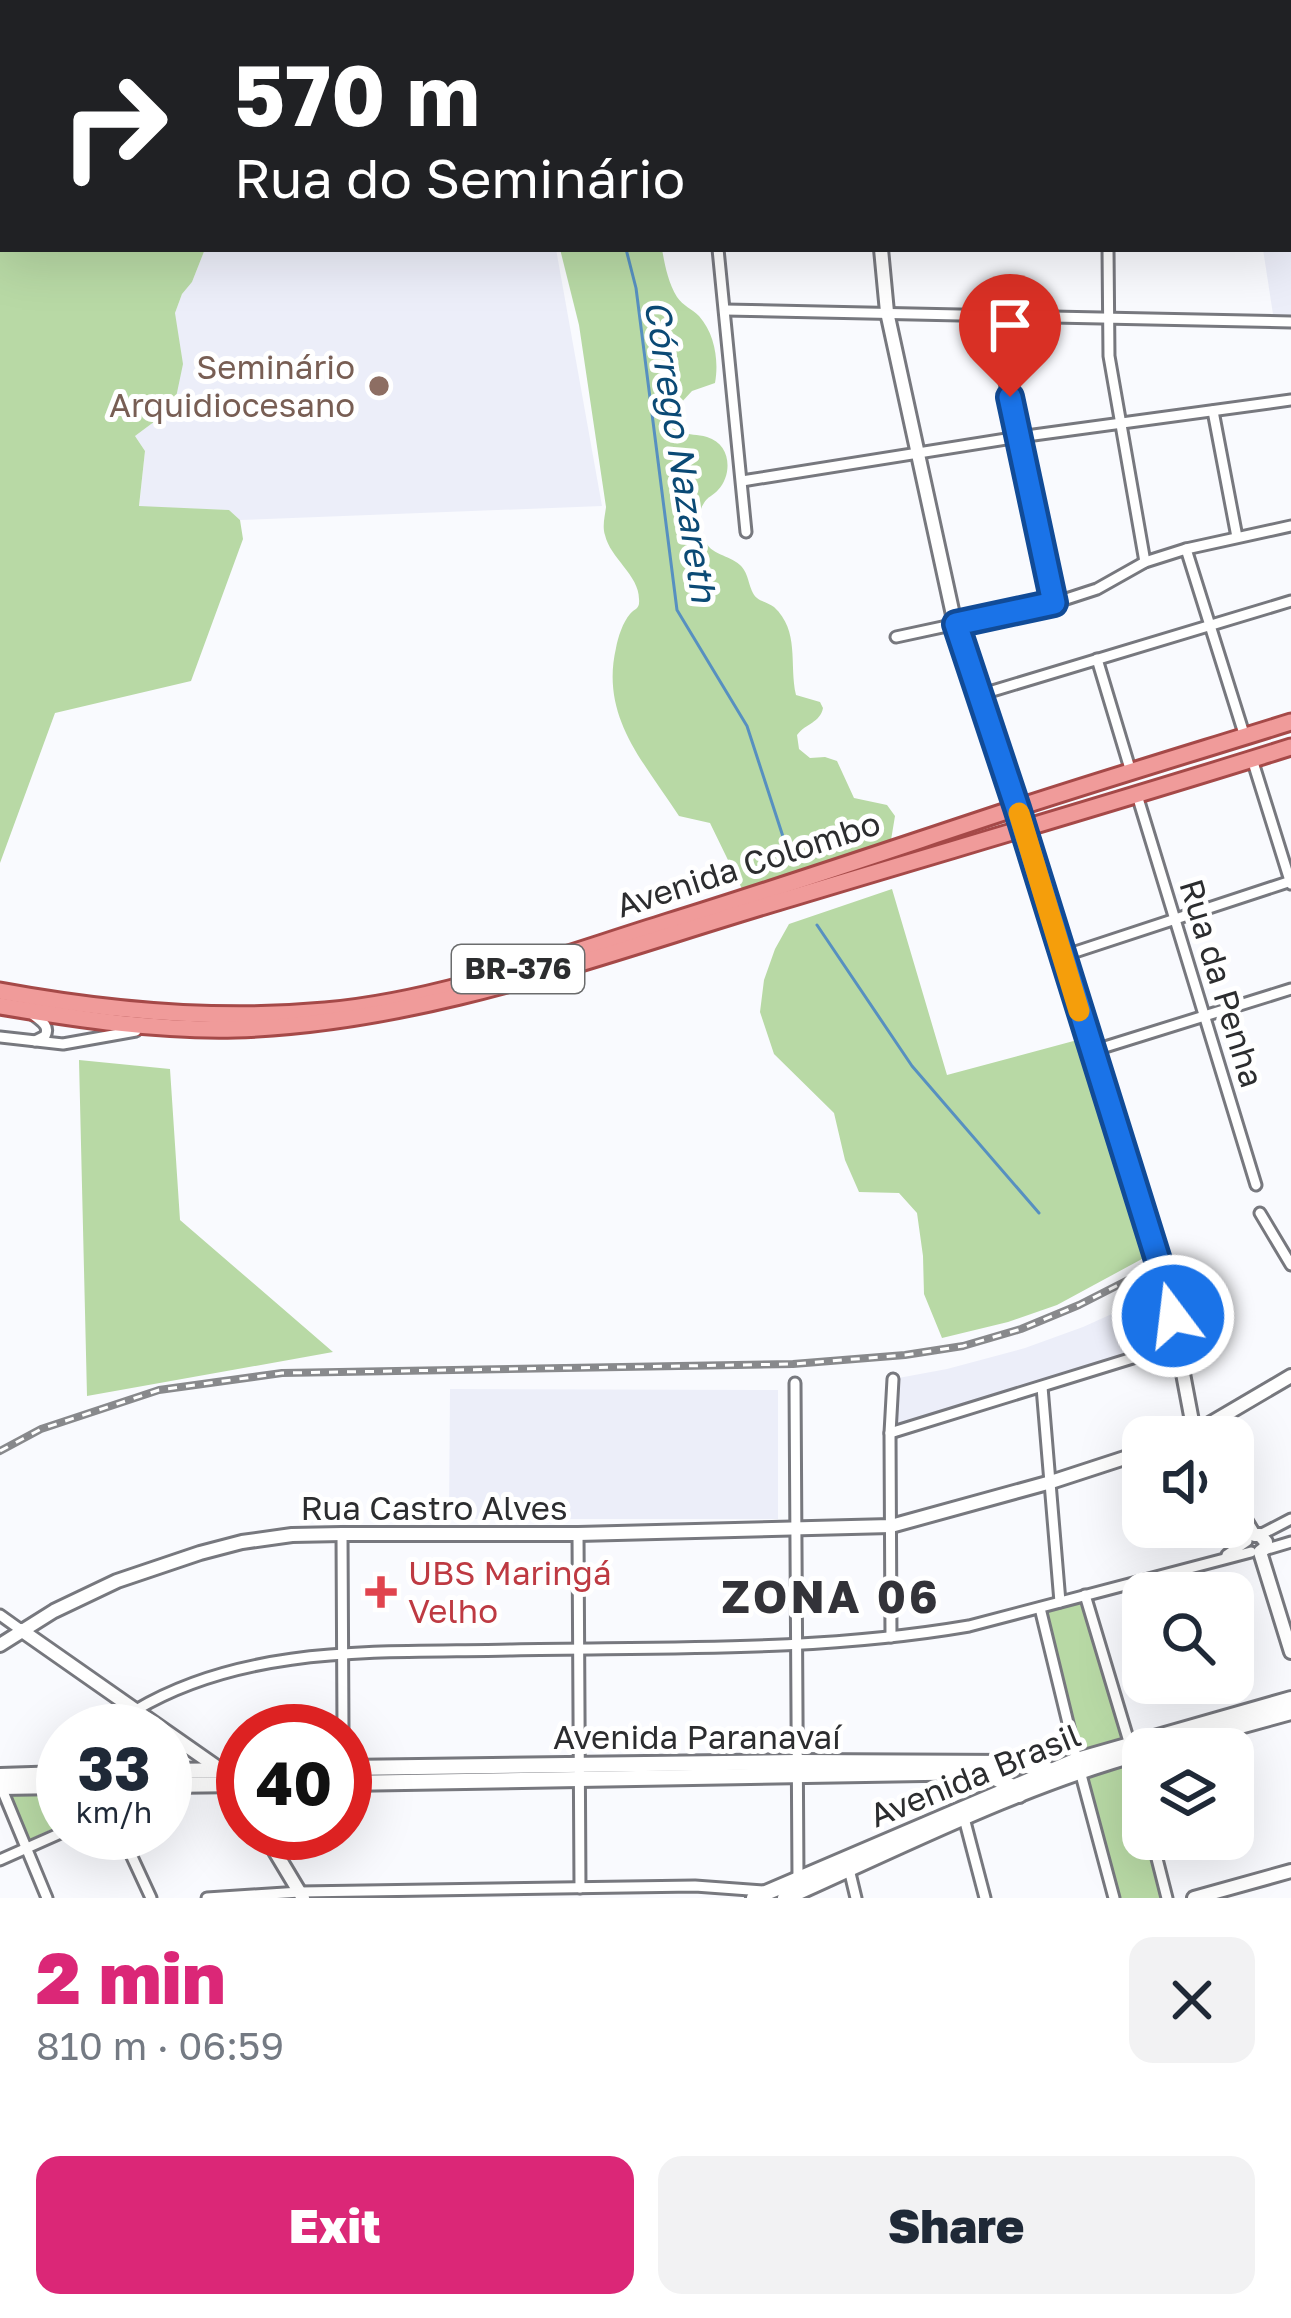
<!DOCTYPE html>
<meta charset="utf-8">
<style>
body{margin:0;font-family:"Golos Text",sans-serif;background:#f2f2f3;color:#1f2937;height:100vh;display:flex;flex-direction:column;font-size:45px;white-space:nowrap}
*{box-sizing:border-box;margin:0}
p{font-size:39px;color:#747a83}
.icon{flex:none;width:66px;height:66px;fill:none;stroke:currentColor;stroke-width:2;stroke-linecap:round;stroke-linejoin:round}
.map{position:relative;height:1898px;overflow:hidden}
.details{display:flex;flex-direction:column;background:#fff;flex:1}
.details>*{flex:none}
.hud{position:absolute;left:0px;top:0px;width:1293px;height:252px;box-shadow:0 12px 48px #0002;background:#202124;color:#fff;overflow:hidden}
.tools{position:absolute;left:1122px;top:1416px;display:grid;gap:24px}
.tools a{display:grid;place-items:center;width:132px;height:132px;border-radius:24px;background:#fff;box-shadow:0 12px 48px #0002;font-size:60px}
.speed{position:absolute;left:36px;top:1704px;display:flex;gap:24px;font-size:60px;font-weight:700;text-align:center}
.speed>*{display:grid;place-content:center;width:156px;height:156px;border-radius:50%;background:#fff;box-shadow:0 12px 48px #0002;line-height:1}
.speed small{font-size:30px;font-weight:400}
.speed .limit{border:18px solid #d22;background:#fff;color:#111}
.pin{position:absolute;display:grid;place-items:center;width:102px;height:102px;color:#fff;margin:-123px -51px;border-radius:50% 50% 50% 0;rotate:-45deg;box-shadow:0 0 12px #0007}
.pin .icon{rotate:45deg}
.me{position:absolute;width:132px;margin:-66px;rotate:345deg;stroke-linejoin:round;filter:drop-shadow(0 0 9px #0008)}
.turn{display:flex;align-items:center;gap:42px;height:252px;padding:0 36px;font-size:54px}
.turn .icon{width:156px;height:156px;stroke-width:2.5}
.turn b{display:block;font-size:84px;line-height:102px}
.round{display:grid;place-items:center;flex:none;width:126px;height:126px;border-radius:24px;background:#f2f2f3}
.overview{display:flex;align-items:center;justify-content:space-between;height:204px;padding:0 36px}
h1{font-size:72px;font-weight:800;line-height:90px;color:#db2777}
.primary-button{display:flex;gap:24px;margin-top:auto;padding:24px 36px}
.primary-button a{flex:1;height:138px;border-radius:24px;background:#db2777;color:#fff;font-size:48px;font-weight:800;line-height:138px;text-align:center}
.primary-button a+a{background:#f2f2f3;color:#1f2937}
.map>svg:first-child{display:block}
.built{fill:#eceef9}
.green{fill:#b8d9a5}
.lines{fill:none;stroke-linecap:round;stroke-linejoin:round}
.stream{stroke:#5790c0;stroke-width:3}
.minor-casing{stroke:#77787e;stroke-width:15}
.tertiary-casing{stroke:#77787e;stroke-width:18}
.secondary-casing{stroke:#77787e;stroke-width:20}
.primary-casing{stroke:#a54948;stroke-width:21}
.minor{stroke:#fff;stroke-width:9}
.tertiary{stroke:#fff;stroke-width:12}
.secondary{stroke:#fff;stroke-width:14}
.primary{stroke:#f09b9a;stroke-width:15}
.rail-casing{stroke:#88898c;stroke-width:8}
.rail{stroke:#fff;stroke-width:3;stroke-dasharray:9;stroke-linecap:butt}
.route-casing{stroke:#114b97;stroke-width:30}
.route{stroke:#1a73e8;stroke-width:21}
.slow{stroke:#f59e0b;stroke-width:21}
.education-dot{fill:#8d6e63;stroke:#fff;stroke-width:4.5}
.health-dot{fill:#e0444e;stroke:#fff;stroke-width:4.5}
.labels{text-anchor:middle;stroke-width:10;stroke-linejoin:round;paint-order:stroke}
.shield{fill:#fff;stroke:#6b6c6d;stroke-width:3}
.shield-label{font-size:30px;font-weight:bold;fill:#2c2d2f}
.education-label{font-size:33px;fill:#785e54;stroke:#fff;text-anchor:end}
.street-label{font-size:33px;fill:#2c2d2f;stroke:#fff}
.health-label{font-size:33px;fill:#be3a42;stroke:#fff;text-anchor:start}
.water-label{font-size:36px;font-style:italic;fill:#0b4a75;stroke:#fff}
.district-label{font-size:45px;font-weight:bold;letter-spacing:3px;fill:#333339;stroke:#fff}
</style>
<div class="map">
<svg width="1291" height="1898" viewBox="0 0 1291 1898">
<rect width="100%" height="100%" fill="#f9fafe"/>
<g class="built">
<polygon points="1291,224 1291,322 1274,321 1263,249 1290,249"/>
<polygon points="205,249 556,249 602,506 240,520 229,510 139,507 145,451 135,436 174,407 175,313 182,294 192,282"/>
<polygon points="1167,1289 1178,1344 890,1433 893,1379 947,1369 1025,1348 1083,1327"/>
<polygon points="450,1389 778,1390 778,1519 449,1519"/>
</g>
<g class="green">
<polygon points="0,159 3,159 3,249 205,249 192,282 182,294 175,313 183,364 174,407 135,436 145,451 139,506 229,510 240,520 243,539 191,681 55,713 0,863"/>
<path d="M560 249H662C665 266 668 282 677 297 683 306 692 309 699 316 715 334 719 361 715 383L692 391 679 405 680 431C690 436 697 434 707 437 731 444 733 474 718 490 714 495 707 497 704 503 697 513 699 528 704 539 711 556 728 554 740 565 750 574 748 590 757 598 762 602 769 603 774 607 800 631 789 664 796 695L820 702 823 708C820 723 806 723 797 735L799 749 810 758 825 757 837 761 854 798 887 805 895 816 891 840 876 849 744 893 710 823 679 816C644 762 600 717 616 648 618 637 623 622 630 614 635 608 640 610 639 599 639 575 610 558 605 535 602 526 605 516 606 507L579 325Z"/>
<polygon points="892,889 947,1075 1081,1039 1153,1253 1057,1305 1008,1322 942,1338 924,1294 923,1256 917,1213 899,1193 859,1192 845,1160 834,1113 774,1054 760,1012 764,980 775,949 789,924"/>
<polygon points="79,1060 170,1069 180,1220 333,1352 87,1396"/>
<polygon points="1085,1595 1130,1745 1077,1760 1040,1608"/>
<polygon points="1130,1756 1143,1807 1143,1839 1152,1839 1167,1898 1114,1898 1080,1771"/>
<polygon points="7,1790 63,1790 63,1824 28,1840"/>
</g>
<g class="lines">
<g class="stream">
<polyline points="546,0 547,3"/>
<polyline points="626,249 636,288 677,610 747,726 788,852"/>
<polyline points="817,925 912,1066 1039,1213"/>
</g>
<g class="minor-casing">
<g id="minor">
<polyline points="465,0 466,3"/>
<polyline points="671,0 672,3"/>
<polyline points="105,3 106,0"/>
<polyline points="260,3 262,0"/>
<polyline points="1114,3 1114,0"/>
<polyline points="1290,37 1291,37"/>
<polyline points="1290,129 1291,129"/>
<polyline points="0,159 3,159"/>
<polyline points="1290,224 1291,224"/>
<polyline points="718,249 746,532"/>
<polyline points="1108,249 1109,356 1145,562"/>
<polyline points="725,310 1291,322"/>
<polyline points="990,315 1054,603"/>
<polyline points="1213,411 1237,537"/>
<polyline points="742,481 1019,437 1291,400"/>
<polyline points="1186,549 1245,737"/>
<polyline points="896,637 1054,603 1097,589 1145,562 1186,549 1291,526"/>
<polyline points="1097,659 1131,772"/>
<polyline points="979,695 1291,601"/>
<polyline points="1252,759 1291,884"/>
<polyline points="1137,795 1256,1185"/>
<polyline points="1063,956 1291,881"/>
<path d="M31 1013C39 1020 51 1025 45 1036L35 1041"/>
<polyline points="0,1037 63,1044 136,1031"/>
<polyline points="1092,1051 1291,989"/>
<polyline points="1260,1213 1291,1265"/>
<polyline points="795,1383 798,1879"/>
<polyline points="1042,1387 1060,1602"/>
<polyline points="890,1433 1178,1344"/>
<polyline points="342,1534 343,1731"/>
<polyline points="578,1534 580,1888"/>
<polyline points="1260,1535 1291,1519"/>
<polyline points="1264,1550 1291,1542"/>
<polyline points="1227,1555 1247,1541"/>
<polyline points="1085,1595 1130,1745"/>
<polyline points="1040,1608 1077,1760"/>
<polyline points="0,1615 21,1630"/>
<polyline points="891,1637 890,1433 893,1379"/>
<path d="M136 1710C249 1643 386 1653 512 1650 665 1647 817 1652 969 1626L1251 1552"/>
<polyline points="1130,1756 1143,1807"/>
<polyline points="1080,1771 1114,1898"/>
<polyline points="1,1787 47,1898"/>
<polyline points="964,1818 985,1898"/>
<polyline points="121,1833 151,1898"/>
<polyline points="1152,1839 1167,1898"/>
<polyline points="0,1860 63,1832"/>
<polyline points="849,1869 856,1898"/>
<polyline points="207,1898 300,1892 695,1886 763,1891"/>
</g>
</g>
<g class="tertiary-casing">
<g id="tertiary">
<polyline points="880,3 880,0"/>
<polyline points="881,249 887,312 955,624 1017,808 1167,1289 1195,1437"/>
<polyline points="1189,1436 1291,1376"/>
<polyline points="1233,1500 1254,1535 1260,1535 1266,1542 1265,1548 1260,1552 1291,1652"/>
<polyline points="21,1630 221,1770 243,1798"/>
<polyline points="0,1645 54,1611 117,1581 200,1553 242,1542 292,1535 342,1534 578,1534 891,1526 1051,1482 1143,1452"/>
<polyline points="264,1833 303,1898"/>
<polyline points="1194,1898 1291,1871"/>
</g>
</g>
<g class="secondary-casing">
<g id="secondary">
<polyline points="1156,1749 1291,1712"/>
<polyline points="345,1768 797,1762 1012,1763 1049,1770"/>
<polyline points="165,1771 243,1770"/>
<polyline points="0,1776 63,1774"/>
<polyline points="345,1783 983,1772 1011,1786 1019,1795"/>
<polyline points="165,1785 243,1784"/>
<polyline points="0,1787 63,1786"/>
<polyline points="754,1898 1077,1760 1291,1699"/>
<path d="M785 1898C902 1846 1019 1786 1143 1752"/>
</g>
</g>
<g class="primary-casing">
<g id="primary">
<path d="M0 991C108 1011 216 1021 325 1011 440 1001 559 956 668 922 784 886 898 847 1013 809 1105 779 1198 751 1291 722"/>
<path d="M0 1006C78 1019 157 1031 236 1029 425 1023 605 953 784 900 953 849 1123 800 1291 747"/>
</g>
</g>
<use href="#minor" class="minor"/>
<use href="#tertiary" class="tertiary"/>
<use href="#secondary" class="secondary"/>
<use href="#primary" class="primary"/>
<g class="rail-casing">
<polyline id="rail" points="0,1451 41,1429 159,1390 282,1373 793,1364 905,1355 963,1346 1021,1329 1079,1305 1130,1279"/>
</g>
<use href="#rail" class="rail"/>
</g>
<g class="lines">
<g class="route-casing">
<polyline id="route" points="1010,397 1054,603 956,624 1017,808 1167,1289 1173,1316"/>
</g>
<use href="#route" class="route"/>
<polyline class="slow" points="1019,813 1079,1011"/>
</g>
<circle class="education-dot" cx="379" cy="386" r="12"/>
<path class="health-dot" d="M375 1574h12v12h12v12h-12v12h-12v-12h-12v-12h12z"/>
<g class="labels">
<rect class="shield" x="452" y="945" width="132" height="48" rx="9"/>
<g class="shield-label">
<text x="518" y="979">BR-376</text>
</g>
<g class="education-label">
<text x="355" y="379">Seminário<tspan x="355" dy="38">Arquidiocesano</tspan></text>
</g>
<g class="street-label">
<text transform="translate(748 864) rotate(-18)" y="12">Avenida Colombo</text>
<text transform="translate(1222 983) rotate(73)" y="12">Rua da Penha</text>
<text x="434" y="1520">Rua Castro Alves</text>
<text x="697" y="1749">Avenida Paranavaí</text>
<text transform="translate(975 1775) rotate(-22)" y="12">Avenida Brasil</text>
</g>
<g class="health-label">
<text x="408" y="1585">UBS Maringá<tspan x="408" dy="38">Velho</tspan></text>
</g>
<g class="water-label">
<text transform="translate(681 451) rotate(81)" y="13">Córrego Nazareth</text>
</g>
<g class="district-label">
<text x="831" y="1613">ZONA 06</text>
</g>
</g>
</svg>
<div class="tools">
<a><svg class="icon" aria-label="sound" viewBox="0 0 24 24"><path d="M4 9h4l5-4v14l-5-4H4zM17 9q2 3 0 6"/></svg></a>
<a><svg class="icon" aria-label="search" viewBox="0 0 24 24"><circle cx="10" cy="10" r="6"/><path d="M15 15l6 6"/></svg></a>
<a><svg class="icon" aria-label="layers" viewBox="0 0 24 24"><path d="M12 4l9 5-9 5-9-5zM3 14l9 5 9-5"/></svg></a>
</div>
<div class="speed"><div>33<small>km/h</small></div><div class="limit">40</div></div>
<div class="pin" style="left:1010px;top:397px;background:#d93025"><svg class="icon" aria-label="arrive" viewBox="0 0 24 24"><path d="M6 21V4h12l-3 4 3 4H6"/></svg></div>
<svg class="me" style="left:1173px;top:1316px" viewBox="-20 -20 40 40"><circle r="17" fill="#1a73e8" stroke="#fff" stroke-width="3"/><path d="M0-11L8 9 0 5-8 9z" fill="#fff"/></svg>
<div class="hud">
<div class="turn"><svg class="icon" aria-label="right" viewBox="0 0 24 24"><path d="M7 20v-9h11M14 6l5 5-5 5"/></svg><div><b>570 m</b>Rua do Seminário</div></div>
</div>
</div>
<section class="details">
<div class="overview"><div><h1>2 min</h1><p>810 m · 06:59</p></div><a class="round"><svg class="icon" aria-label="close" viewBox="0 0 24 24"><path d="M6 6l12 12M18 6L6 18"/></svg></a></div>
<div class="primary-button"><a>Exit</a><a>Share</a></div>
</section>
